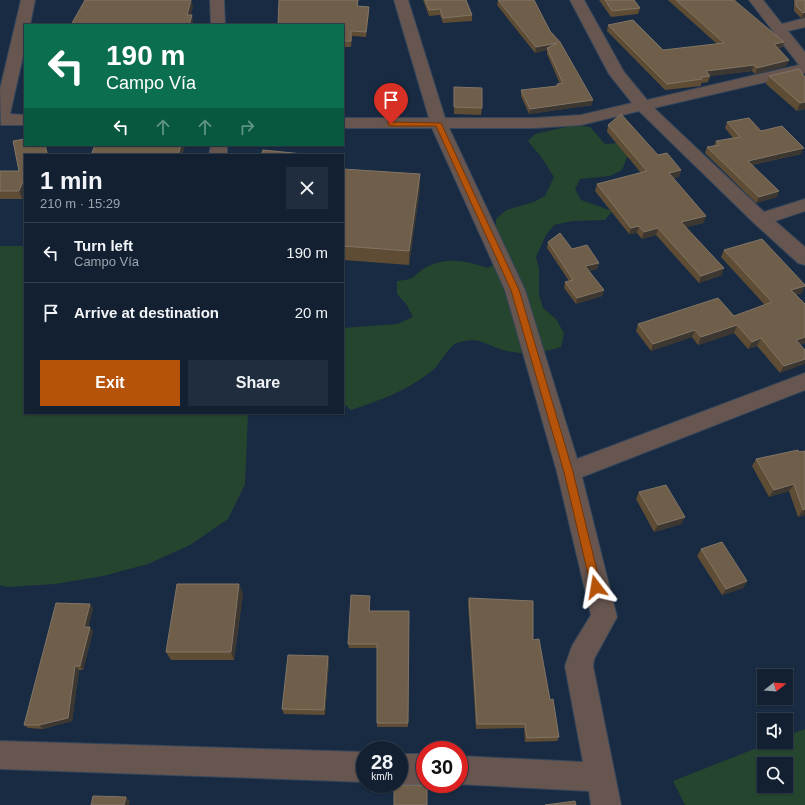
<!DOCTYPE html>
<meta charset="utf-8">
<style>
body{margin:0;font-family:Helvetica,sans-serif;background:#1f2d3e;color:#f1f3f6;height:100vh;display:flex;flex-direction:column;font-size:15px;white-space:nowrap}
*{box-sizing:border-box;margin:0}
p{font-size:13px;color:#9ca3ac}
.icon{flex:none;width:22px;height:22px;fill:none;stroke:currentColor;stroke-width:2;stroke-linecap:round;stroke-linejoin:round}
.map{position:relative;flex:1;overflow:hidden}
.drawer{position:absolute;left:24px;top:154px;width:320px;height:260px;display:flex;flex-direction:column;background:#122032;border-radius:0px;box-shadow:0 1px 3px #0004,0 0 0 1px #313e4d}
.drawer>*{flex:none}
.banner{position:absolute;left:24px;top:24px;width:320px;height:122px;border-radius:0px;box-shadow:0 1px 3px #0004,0 0 0 1px #313e4d;background:#0b6e4f;color:#fff;overflow:hidden}
.needle{width:26px;rotate:73deg}
.tools{position:absolute;left:757px;top:669px;display:grid;gap:8px}
.tools a{display:grid;place-items:center;width:36px;height:36px;border-radius:0px;background:#122032;box-shadow:0 1px 3px #0004,0 0 0 1px #313e4d;font-size:20px}
.speed{position:absolute;left:356px;top:741px;display:flex;gap:8px;font-size:20px;font-weight:700;text-align:center}
.speed>*{display:grid;place-content:center;width:52px;height:52px;border-radius:50%;background:#122032;box-shadow:0 1px 3px #0004,0 0 0 1px #313e4d;line-height:1}
.speed small{font-size:10px;font-weight:400}
.speed .limit{border:6px solid #d22;background:#fff;color:#111}
.pin{position:absolute;display:grid;place-items:center;width:34px;height:34px;color:#fff;margin:-41px -17px;border-radius:50% 50% 50% 0;rotate:-45deg;box-shadow:0 0 4px #0007}
.pin .icon{rotate:45deg}
.me{position:absolute;width:44px;margin:-22px;rotate:346deg;stroke-linejoin:round;filter:drop-shadow(0 0 3px #0008)}
.turn{display:flex;align-items:center;gap:14px;height:84px;padding:0 16px;font-size:18px}
.turn .icon{width:52px;height:52px;stroke-width:2.5}
.turn b{display:block;font-size:28px;line-height:34px}
.lanes{display:flex;align-items:center;height:38px;padding:0 16px;background:#0003;justify-content:center;gap:20px;direction:ltr}
.lanes .off{opacity:.35}
.round{display:grid;place-items:center;flex:none;width:42px;height:42px;border-radius:0px;background:#1f2d3e}
.overview{display:flex;align-items:center;justify-content:space-between;height:68px;padding:0 16px}
h1{font-size:24px;font-weight:700;line-height:30px}
.action{display:flex;gap:8px;margin-top:auto;padding:8px 16px}
.action a{flex:1;height:46px;border-radius:0px;background:#b45309;color:#fff;font-size:16px;font-weight:700;line-height:46px;text-align:center}
.action a+a{background:#1f2d3e;color:#f1f3f6}
ul{padding:0;list-style:none}
li{display:flex;align-items:center;gap:12px;height:60px;padding:0 16px;border-top:1px solid #313e4d}
li div{flex:1}
li b{display:block;font-size:15px}
li em{font-style:normal}
.map>svg:first-child{display:block}
.green{fill:#25452e;fill-rule:evenodd}
.lines{fill:none;stroke-linecap:round;stroke-linejoin:round}
.street-casing{stroke:#36475c;stroke-width:2}
.street{fill:#67554f;fill-rule:evenodd}
.wall{fill:#5f4c34}
.shaded-wall{fill:#3c3731}
.building{fill:#6e5e4a;stroke:#827566}
.route{fill:#b45309;stroke:#753606}
</style>
<div class="map">
<svg width="805" height="805" viewBox="0 0 805 805">
<rect width="100%" height="100%" fill="#182b42"/>
<g class="green">
<path d="M575 125 590 127 605 144 619 143 629 152 622 170 610 176 580 179 575 189 581 200 612 211 605 220 572 221 554 225 546 235 536 257 539 269V295L543 308 556 319 564 333 561 347C543 353 526 355 507 351 486 346 481 335 457 343 450 345 440 364 433 370 409 390 381 400 351 410L343 403V328L397 324 413 317 407 305 397 294V281C402 280 408 280 412 278 417 275 420 270 425 268 446 256 467 261 488 268L495 264 496 219 506 210 534 202 545 196 554 177 542 158 528 141 535 134Z"/>
<polygon points="0,246 25,246 25,413 248,413 245,484 228,519 190,545 148,564 103,576 55,584 8,587 0,585"/>
<path d="M805 729V805H685L673 781 772 742H786V736ZM764 764H786V786H764Z"/>
</g>
<g class="lines">
<g class="street-casing">
<g id="street">
<polygon points="21,0 35,0 30,25 25,25 25,47 10,114 25,115 25,125 1,125 0,89"/>
<polygon points="210,0 224,0 225,25 211,25"/>
<polygon points="394,0 408,0 445,118 535,118 581,115 632,103 609,74 570,0 584,0 624,72 647,100 799,65 749,0 763,0 782,24 805,18 805,27 788,31 805,52 805,73 654,108 764,212 805,199 805,211 775,221 805,247 805,265 798,263 754,223 639,111 581,125 535,128 449,128 525,290 577,459 805,373 805,390 582,477 617,617 594,659 593,666 621,805 591,805 589,791 455,784 459,784 459,756 583,762 565,666 572,646 591,615 557,472 505,290 432,128 343,128 343,118 429,118"/>
<polygon points="211,145 227,145 227,155 209,155"/>
<polygon points="0,741 365,752 365,782 0,769"/>
<rect x="399" y="754" width="26" height="30"/>
</g>
</g>
<use href="#street" class="street"/>
</g>
<g class="wall">
<polygon points="279,0 358,0 358,6 369,12 366,37 352,36 351,47 343,47 343,25"/>
<polygon points="423,0 466,0 472,15 472,21 443,23 440,15 429,16"/>
<polygon points="498,0 534,0 550,31 592,105 529,114 521,96 521,90 556,86 557,84 560,84 547,54 547,50 535,53 497,5"/>
<polygon points="599,0 634,0 640,8 638,14 611,17"/>
<polygon points="668,0 736,0 735,1 784,42 782,48 778,48 789,60 786,66 755,74 752,71 710,76 708,82 701,83 701,86 665,90 607,31 608,25 663,50 717,44"/>
<polygon points="794,0 805,0 805,17 801,18 794,11"/>
<polygon points="769,76 805,77 805,109 797,111 766,84"/>
<polygon points="454,87 482,108 481,115 454,114"/>
<polygon points="727,122 761,131 801,154 752,165 777,197 756,203 705,153 707,147 714,146 716,141 733,138 725,128"/>
<polygon points="608,125 681,170 679,177 673,178 706,216 703,223 686,227 722,275 699,283 656,235 642,239 637,233 629,234 595,191 597,184 641,173 607,132"/>
<polygon points="25,145 46,145 48,155 25,155 25,193 22,199 0,199 0,171 19,171"/>
<polygon points="343,169 420,188 409,265 343,260"/>
<polygon points="548,242 572,249 599,263 597,269 589,271 604,290 602,296 576,304 564,288 565,282 569,281 547,248"/>
<polygon points="724,250 802,293 796,295 805,304 805,343 800,345 780,373 757,346 748,349 734,333 698,345 692,337 651,351 636,331 638,324 734,316 765,305 721,257"/>
<polygon points="805,451 805,515 798,517 789,491 769,497 752,466 756,459 799,452"/>
<polygon points="639,492 685,517 681,524 654,532 636,499"/>
<polygon points="701,549 747,581 743,588 722,595 697,556"/>
<polygon points="243,593 234,660 171,660 166,652"/>
<polygon points="469,598 533,640 550,700 559,737 557,741 525,742 524,728 476,729 468,603"/>
<polygon points="370,600 370,611 409,611 408,727 377,727 377,648 349,648 348,644"/>
<polygon points="93,608 88,627 93,631 83,670 79,670 72,721 43,729 28,728 24,725"/>
<polygon points="329,661 325,715 284,714 282,709"/>
</g>
<g class="shaded-wall">
<polygon points="191,0 193,7 189,22 187,15"/>
<polygon points="369,7 369,12 366,37 366,32"/>
<polygon points="805,12 805,17 801,18 803,13"/>
<polygon points="192,15 193,22 192,25 189,25"/>
<polygon points="784,42 782,48 772,50 774,44"/>
<polygon points="557,43 547,48 547,50 535,53 536,47"/>
<polygon points="789,60 786,66 755,74 757,68"/>
<polygon points="754,65 752,71 704,77 706,71"/>
<polygon points="593,100 592,105 529,114 530,109"/>
<polygon points="805,102 805,109 797,111 800,103"/>
<polygon points="45,145 46,145 48,155 45,155"/>
<polygon points="181,145 185,145 185,147 182,155 178,155"/>
<polygon points="804,148 801,154 746,166 748,161"/>
<polygon points="681,170 679,177 667,180 669,173"/>
<polygon points="420,174 420,188 409,265 409,251"/>
<polygon points="25,177 25,193 22,199 19,191"/>
<polygon points="779,191 777,197 756,203 759,197"/>
<polygon points="706,216 703,223 679,229 681,222"/>
<polygon points="639,226 637,233 629,234 631,228"/>
<polygon points="658,228 656,235 642,239 644,232"/>
<polygon points="599,263 597,269 584,272 585,266"/>
<polygon points="724,268 722,275 699,283 701,276"/>
<polygon points="805,286 802,293 787,297 791,290"/>
<polygon points="604,290 602,296 576,304 577,298"/>
<polygon points="737,325 734,333 698,345 701,337"/>
<polygon points="695,330 692,337 651,351 653,344"/>
<polygon points="805,337 805,343 792,347 796,340"/>
<polygon points="761,338 757,346 748,349 752,342"/>
<polygon points="805,359 805,364 780,373 784,366"/>
<polygon points="794,484 789,491 769,497 774,490"/>
<polygon points="805,509 805,515 798,517 803,510"/>
<polygon points="685,517 681,524 654,532 658,525"/>
<polygon points="747,581 743,588 722,595 726,589"/>
<polygon points="239,584 243,593 234,660 231,652"/>
<polygon points="90,604 93,608 87,631 84,627"/>
<polygon points="90,627 93,631 83,670 80,666"/>
<polygon points="328,656 329,661 325,715 324,710"/>
<polygon points="75,666 79,670 72,721 43,729 39,725"/>
<polygon points="126,797 130,801 129,805 124,805"/>
</g>
<g class="building">
<polygon points="85,0 191,0 187,15 192,15 189,25 71,25"/>
<polygon points="279,0 358,0 357,6 369,7 366,32 351,31 351,41 343,41 343,25 278,25"/>
<polygon points="425,0 466,0 472,15 443,18 440,9 429,10"/>
<polygon points="498,0 534,0 550,31 560,42 593,100 530,109 521,90 558,86 557,84 563,83 547,48 557,43 536,47"/>
<polygon points="605,0 634,0 640,8 612,11"/>
<polygon points="676,0 734,0 784,42 774,44 789,60 757,68 754,65 706,71 710,76 701,77 702,79 667,84 608,25 633,20 663,50 724,43"/>
<polygon points="796,0 805,0 805,12 803,13 796,6"/>
<polygon points="799,69 805,77 805,102 800,103 769,76"/>
<polygon points="454,87 482,88 482,108 454,107"/>
<polygon points="621,114 658,155 667,153 681,170 669,173 706,216 681,222 724,268 701,276 658,228 644,232 639,226 631,228 597,184 647,171 608,125"/>
<polygon points="749,118 761,131 782,126 804,148 748,161 779,191 759,197 707,147 719,145 716,141 740,137 727,122"/>
<polygon points="25,139 25,145 45,145 47,154 25,155 25,177 19,191 0,191 0,171 19,171 13,141"/>
<polygon points="95,145 181,145 178,155 91,155"/>
<polygon points="263,150 303,154 303,155 261,155"/>
<polygon points="343,169 420,174 409,251 343,246"/>
<polygon points="560,233 572,249 587,245 599,263 585,266 604,290 577,298 565,282 573,280 548,242"/>
<polygon points="762,239 805,285 805,286 791,290 805,304 805,337 796,340 805,350 805,359 784,366 761,338 752,342 737,325 701,337 695,330 653,344 638,324 718,298 734,316 772,302 724,250"/>
<polygon points="798,450 799,452 805,451 805,509 803,510 794,484 774,490 756,459"/>
<polygon points="666,485 685,517 658,525 639,492"/>
<polygon points="722,542 747,581 726,589 701,549"/>
<polygon points="177,584 239,584 231,652 166,652"/>
<polygon points="351,595 370,596 369,611 409,611 408,723 377,723 377,644 348,644"/>
<polygon points="469,598 533,601 533,640 539,639 550,700 553,699 559,737 527,738 525,724 477,724"/>
<polygon points="56,603 90,604 84,627 90,627 80,666 75,666 68,718 39,725 24,725"/>
<polygon points="288,655 328,656 324,710 282,709"/>
<rect x="394" y="785" width="33" height="20"/>
<polygon points="93,796 126,797 124,805 91,805"/>
<polygon points="575,801 576,805 545,805"/>
</g>
<polygon class="route" points="388,122 441,123 519,290 573,472 601,587 600,591 596,592 592,591 591,587 564,472 511,290 436,126 391,126 388,125"/>
</svg>
<div class="tools">
<a><svg class="needle" viewBox="-14 -14 28 28"><path d="M0-13l5 13h-10z" fill="#e53935"/><path d="M0 13l5-13h-10z" fill="#9ca3ac"/></svg></a>
<a><svg class="icon" aria-label="sound" viewBox="0 0 24 24"><path d="M4 9h4l5-4v14l-5-4H4zM17 9q2 3 0 6"/></svg></a>
<a><svg class="icon" aria-label="search" viewBox="0 0 24 24"><circle cx="10" cy="10" r="6"/><path d="M15 15l6 6"/></svg></a>
</div>
<div class="speed"><div>28<small>km/h</small></div><div class="limit">30</div></div>
<div class="pin" style="left:391px;top:124px;background:#d93025"><svg class="icon" aria-label="arrive" viewBox="0 0 24 24"><path d="M6 21V4h12l-3 4 3 4H6"/></svg></div>
<svg class="me" style="left:596px;top:587px" viewBox="-20 -20 40 40"><path d="M0-17L14 15 0 8-14 15z" fill="#b45309" stroke="#fff" stroke-width="4"/></svg>
<div class="banner">
<div class="turn"><svg class="icon" aria-label="left" viewBox="0 0 24 24"><path d="M17 20v-9H6M10 6l-5 5 5 5"/></svg><div><b>190 m</b>Campo Vía</div></div>
<div class="lanes"><svg class="icon" aria-label="left" viewBox="0 0 24 24"><path d="M17 20v-9H6M10 6l-5 5 5 5"/></svg><svg class="icon off" aria-label="ahead" viewBox="0 0 24 24"><path d="M12 20V5M6 11l6-6 6 6"/></svg><svg class="icon off" aria-label="ahead" viewBox="0 0 24 24"><path d="M12 20V5M6 11l6-6 6 6"/></svg><svg class="icon off" aria-label="right" viewBox="0 0 24 24"><path d="M7 20v-9h11M14 6l5 5-5 5"/></svg></div>
</div>
<section class="drawer">
<div class="overview"><div><h1>1 min</h1><p>210 m · 15:29</p></div><a class="round"><svg class="icon" aria-label="close" viewBox="0 0 24 24"><path d="M6 6l12 12M18 6L6 18"/></svg></a></div>
<ul>
<li><svg class="icon" aria-label="left" viewBox="0 0 24 24"><path d="M17 20v-9H6M10 6l-5 5 5 5"/></svg><div><b>Turn left</b><p>Campo Vía</p></div><em>190 m</em></li>
<li><svg class="icon" aria-label="arrive" viewBox="0 0 24 24"><path d="M6 21V4h12l-3 4 3 4H6"/></svg><div><b>Arrive at destination</b></div><em>20 m</em></li>
</ul>
<div class="action"><a>Exit</a><a>Share</a></div>
</section>
</div>
